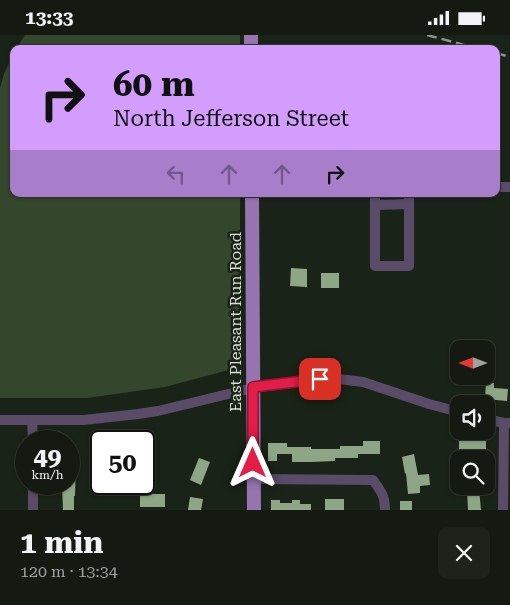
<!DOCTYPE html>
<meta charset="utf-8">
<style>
body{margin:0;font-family:"Roboto Serif",serif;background:#1d231a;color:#f1f3f6;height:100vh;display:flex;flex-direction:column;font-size:19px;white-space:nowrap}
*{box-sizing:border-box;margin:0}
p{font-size:16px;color:#9da19f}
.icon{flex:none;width:28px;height:28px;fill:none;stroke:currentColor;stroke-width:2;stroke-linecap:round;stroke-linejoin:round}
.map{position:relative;height:475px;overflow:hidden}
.sheet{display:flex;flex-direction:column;background:#141a11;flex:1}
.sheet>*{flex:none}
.top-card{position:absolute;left:10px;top:10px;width:490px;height:152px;border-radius:10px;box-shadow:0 1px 4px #0004,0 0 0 1px #333831;background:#d29dfd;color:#111;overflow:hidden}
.needle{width:32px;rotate:270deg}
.fabs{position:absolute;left:450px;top:305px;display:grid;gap:10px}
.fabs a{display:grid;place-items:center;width:45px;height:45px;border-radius:10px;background:#141a11;box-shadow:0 1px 4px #0004,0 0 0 1px #333831;font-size:25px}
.speed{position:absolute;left:15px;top:395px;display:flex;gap:10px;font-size:25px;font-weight:700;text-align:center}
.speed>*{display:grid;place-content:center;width:65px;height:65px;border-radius:50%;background:#141a11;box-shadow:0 1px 4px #0004,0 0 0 1px #333831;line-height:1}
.speed small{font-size:12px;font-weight:400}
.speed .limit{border:2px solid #111;border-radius:8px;background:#fff;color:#111}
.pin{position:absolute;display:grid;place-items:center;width:42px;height:42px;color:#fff;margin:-21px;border-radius:10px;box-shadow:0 2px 8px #0006}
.me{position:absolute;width:55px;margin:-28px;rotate:0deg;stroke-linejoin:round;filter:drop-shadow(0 0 4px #0008)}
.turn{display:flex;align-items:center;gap:18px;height:105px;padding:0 20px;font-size:22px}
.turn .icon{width:65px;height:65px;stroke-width:2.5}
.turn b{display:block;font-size:35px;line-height:42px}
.lanes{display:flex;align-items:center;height:48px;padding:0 20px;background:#0003;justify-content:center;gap:25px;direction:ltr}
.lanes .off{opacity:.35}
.round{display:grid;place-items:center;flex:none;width:52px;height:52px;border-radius:10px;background:#1d231a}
.headline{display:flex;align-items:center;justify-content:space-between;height:85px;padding:0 20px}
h1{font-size:30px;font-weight:700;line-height:38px}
.status{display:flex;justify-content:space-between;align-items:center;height:35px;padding:0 25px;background:#141a11;direction:ltr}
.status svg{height:14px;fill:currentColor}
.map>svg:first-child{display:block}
.green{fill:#34462c}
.building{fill:#8fa686}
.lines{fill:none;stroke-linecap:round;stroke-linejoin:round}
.minor{stroke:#5a4b68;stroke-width:10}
.major{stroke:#9574b0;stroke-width:14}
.rail{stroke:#8d948b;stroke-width:2.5;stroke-dasharray:10 5;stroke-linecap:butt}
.route-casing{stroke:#92132f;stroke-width:12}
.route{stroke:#e11d48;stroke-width:9}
.labels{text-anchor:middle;stroke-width:5;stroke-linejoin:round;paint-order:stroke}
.street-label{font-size:16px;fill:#d8ded6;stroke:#1a2317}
</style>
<div class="status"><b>13:33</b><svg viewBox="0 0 49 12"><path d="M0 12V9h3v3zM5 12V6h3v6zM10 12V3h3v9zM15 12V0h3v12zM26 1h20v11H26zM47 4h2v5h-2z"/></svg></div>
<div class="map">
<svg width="510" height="475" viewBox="0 0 510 475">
<rect width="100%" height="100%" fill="#1a2317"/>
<g class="green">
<polygon points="25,0 240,0 240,14 16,14"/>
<polygon points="14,17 14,159 240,159 240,332 165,352 87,363 0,363 0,53 4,39"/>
</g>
<g class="building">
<polygon points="291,233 307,234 307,252 290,251"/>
<rect x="321" y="238" width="18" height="15"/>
<polygon points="486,347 494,348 494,353 508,354 507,366 485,364"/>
<polygon points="459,404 486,404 486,415 482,415 482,424 464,424 464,415 459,415"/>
<polygon points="363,406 380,406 380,419 358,419 358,423 335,423 335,426 311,427 292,427 292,419 277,419 277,426 268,426 268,408 287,408 287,412 311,412 311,414 340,414 340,411 363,411"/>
<polygon points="414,419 418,440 429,439 430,450 420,451 420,458 408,459 406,438 405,439 402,422"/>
<polygon points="199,423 210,427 201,450 190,445"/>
<polygon points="69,427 76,427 75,461 74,461 74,475 63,475 62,449 69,449"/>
<polygon points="479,454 481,475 468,475 467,456"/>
<rect x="140" y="459" width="25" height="13"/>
<polygon points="190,462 203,464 201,475 188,475"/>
<rect x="325" y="464" width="19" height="11"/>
<polygon points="271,465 280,465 280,468 292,468 292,465 300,465 300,469 311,469 311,475 271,475"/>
<rect x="400" y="466" width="12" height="9"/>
</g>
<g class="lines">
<g class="minor">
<polyline points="496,152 510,152"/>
<polyline points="375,159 375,231 409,231 409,159"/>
<polyline points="375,170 409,169"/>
<polyline points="486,384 504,388 509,388"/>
<polyline points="0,385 84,385 138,379 158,376 253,353 320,344 339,344 363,347 429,369 459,377"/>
<polyline points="32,385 33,406"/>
<path d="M253 444 373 445C381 456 385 461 385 475"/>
<polyline points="33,449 33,475"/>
<polyline points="503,475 504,388"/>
</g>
<g class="major">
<polyline points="251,14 251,0"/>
<polyline points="252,159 254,475"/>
</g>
<g class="rail">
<polyline points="427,0 479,14"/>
<polyline points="496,18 510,22"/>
</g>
</g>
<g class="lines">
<g class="route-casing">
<polyline id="route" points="253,428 253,352 320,344"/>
</g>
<use href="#route" class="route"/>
</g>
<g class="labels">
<g class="street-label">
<text transform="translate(235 287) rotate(-90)" y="6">East Pleasant Run Road</text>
</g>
</g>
</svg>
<div class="fabs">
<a><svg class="needle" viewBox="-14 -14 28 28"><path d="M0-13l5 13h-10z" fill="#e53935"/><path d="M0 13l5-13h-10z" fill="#9da19f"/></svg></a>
<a><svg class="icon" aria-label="sound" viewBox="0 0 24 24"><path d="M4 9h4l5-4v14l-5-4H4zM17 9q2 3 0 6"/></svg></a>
<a><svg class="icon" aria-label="search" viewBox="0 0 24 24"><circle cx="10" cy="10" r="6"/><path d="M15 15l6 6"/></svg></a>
</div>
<div class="speed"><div>49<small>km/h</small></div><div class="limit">50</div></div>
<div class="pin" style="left:320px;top:344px;background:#d93025"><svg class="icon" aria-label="arrive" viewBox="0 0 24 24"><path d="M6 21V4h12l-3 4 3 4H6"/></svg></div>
<svg class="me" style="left:253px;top:428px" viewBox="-20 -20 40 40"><path d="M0-17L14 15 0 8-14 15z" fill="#e11d48" stroke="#fff" stroke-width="4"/></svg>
<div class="top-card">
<div class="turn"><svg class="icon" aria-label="right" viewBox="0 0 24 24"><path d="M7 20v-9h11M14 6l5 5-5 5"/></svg><div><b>60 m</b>North Jefferson Street</div></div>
<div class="lanes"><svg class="icon off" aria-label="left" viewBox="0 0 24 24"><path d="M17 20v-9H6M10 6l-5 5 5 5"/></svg><svg class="icon off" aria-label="ahead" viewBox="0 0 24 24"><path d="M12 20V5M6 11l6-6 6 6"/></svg><svg class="icon off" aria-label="ahead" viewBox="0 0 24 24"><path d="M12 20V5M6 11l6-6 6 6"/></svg><svg class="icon" aria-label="right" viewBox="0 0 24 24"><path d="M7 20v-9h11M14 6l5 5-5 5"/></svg></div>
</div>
</div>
<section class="sheet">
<div class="headline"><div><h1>1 min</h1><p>120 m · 13:34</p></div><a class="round"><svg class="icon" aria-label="close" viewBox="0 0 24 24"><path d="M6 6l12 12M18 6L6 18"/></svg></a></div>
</section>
